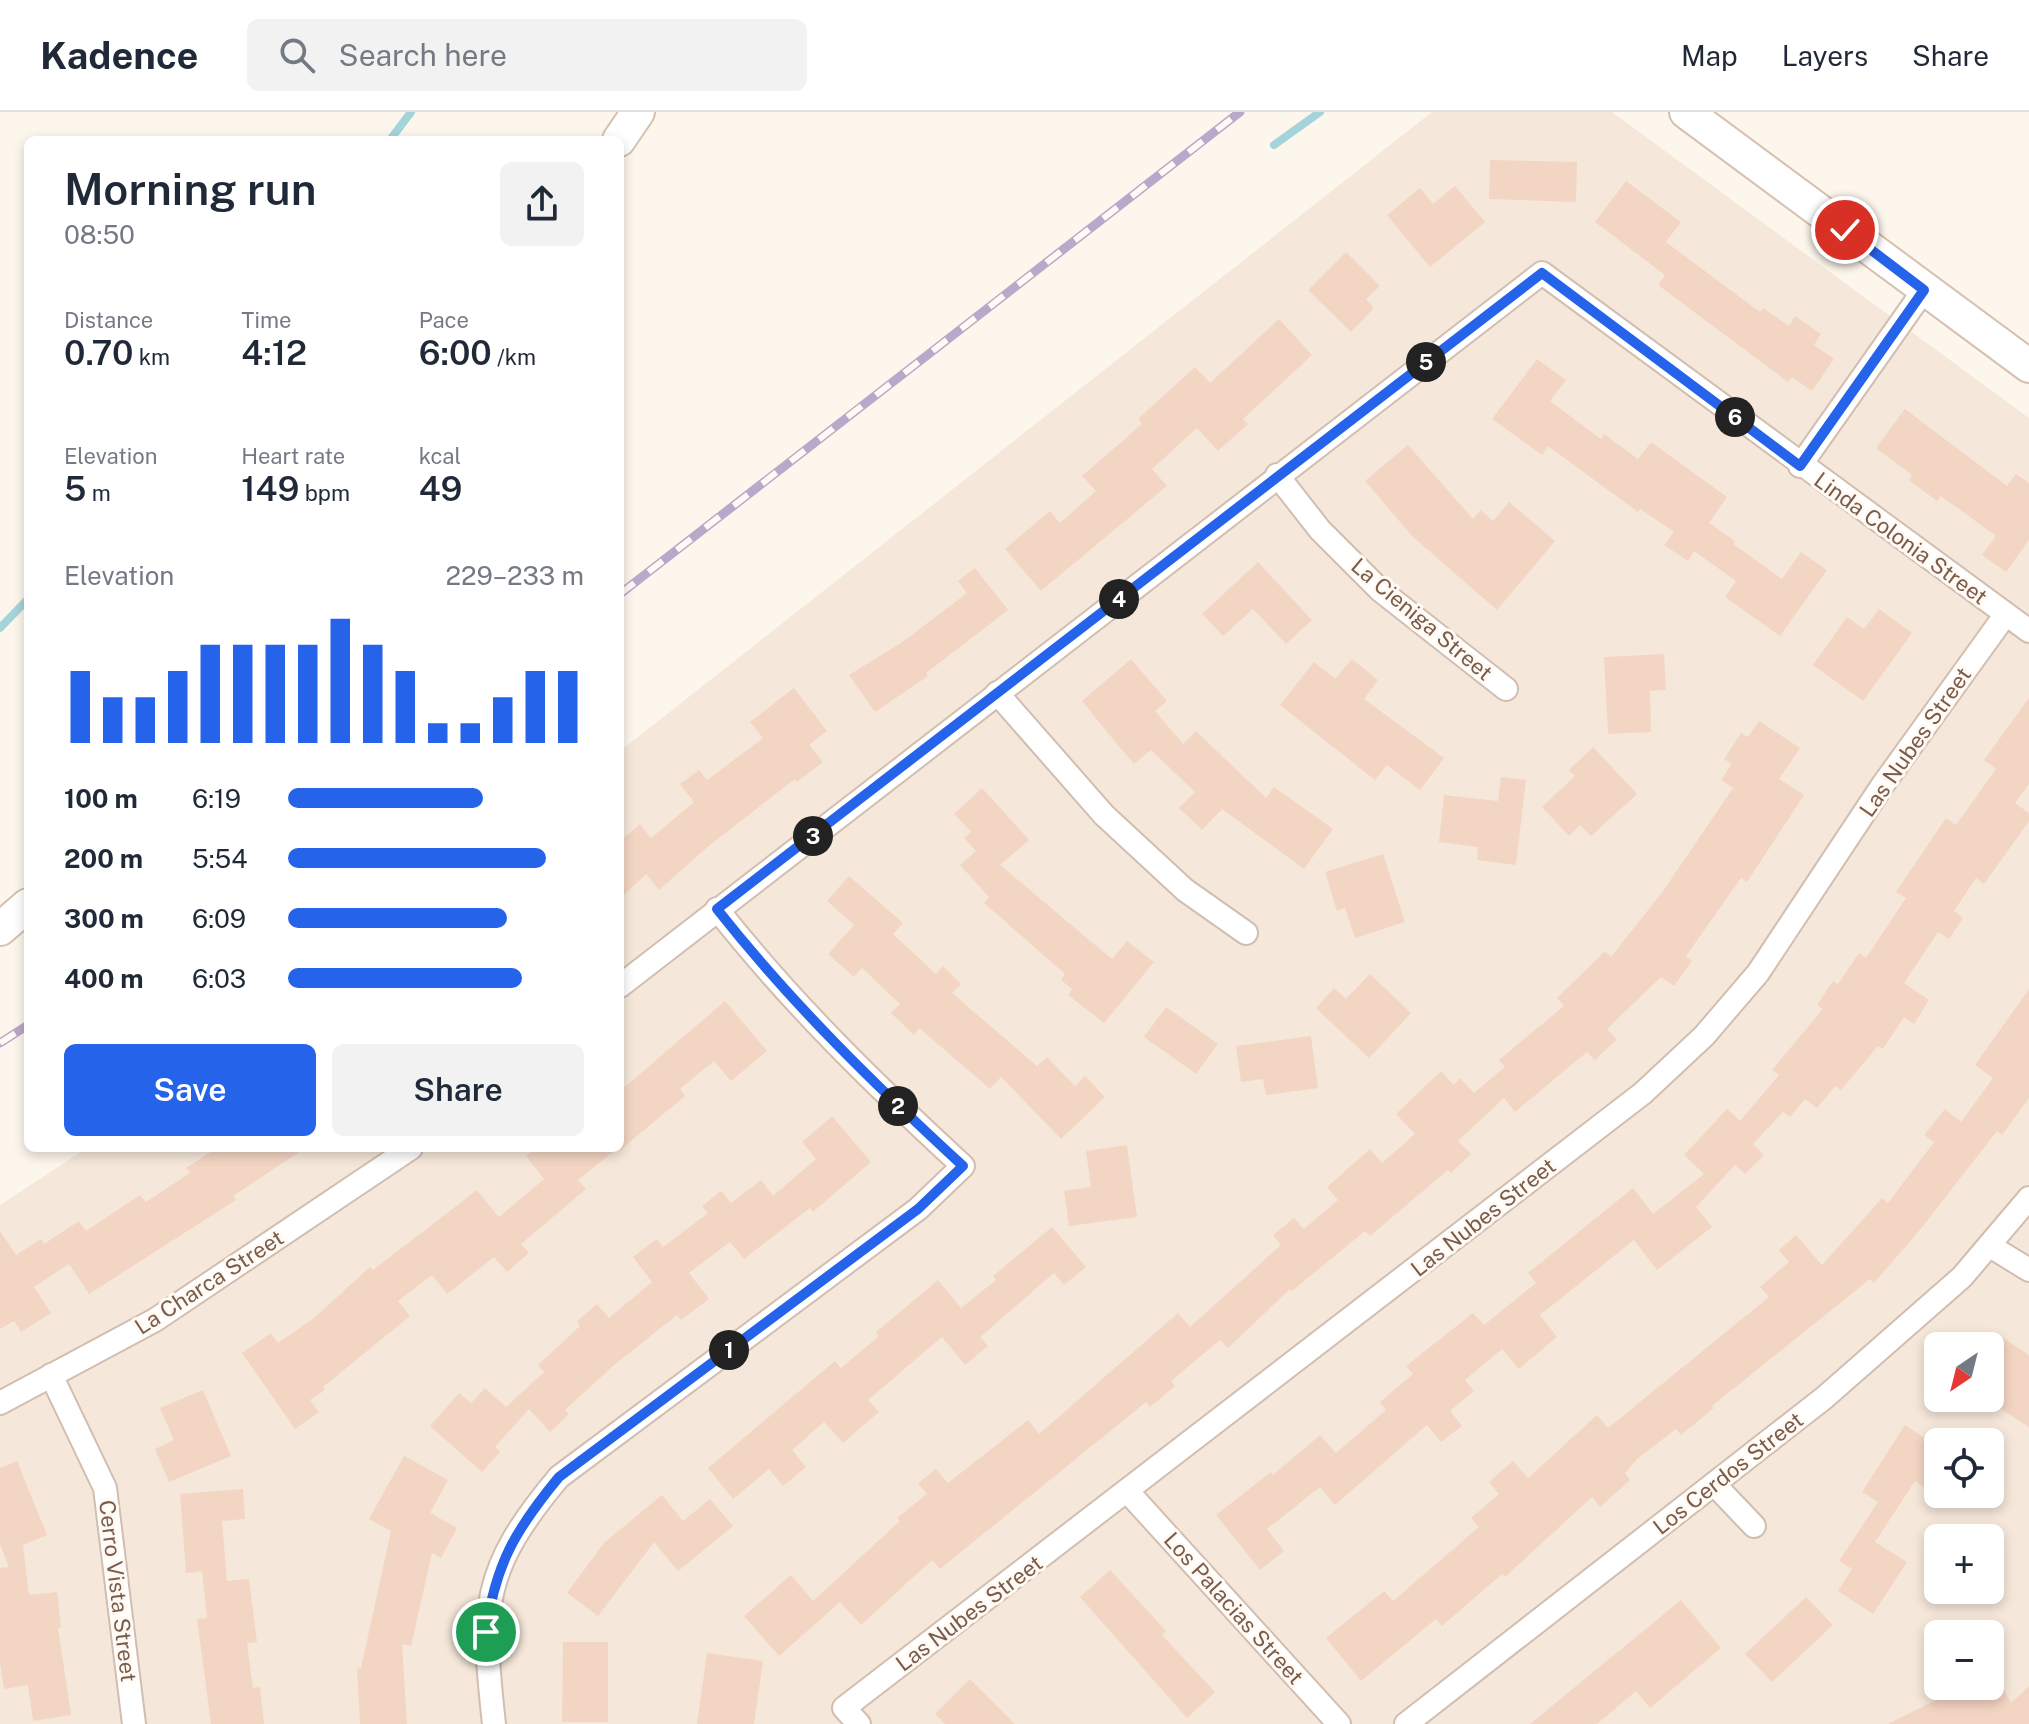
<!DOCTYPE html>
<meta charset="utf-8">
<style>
body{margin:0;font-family:"Public Sans",sans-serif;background:#f2f2f3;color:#1f2937;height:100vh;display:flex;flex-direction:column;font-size:30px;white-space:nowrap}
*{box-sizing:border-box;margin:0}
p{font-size:26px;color:#747a83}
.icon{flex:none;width:44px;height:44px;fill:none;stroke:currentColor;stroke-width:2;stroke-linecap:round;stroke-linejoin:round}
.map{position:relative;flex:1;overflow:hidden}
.drawer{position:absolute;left:24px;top:24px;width:600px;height:1016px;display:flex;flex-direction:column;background:#fff;border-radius:12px;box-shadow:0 4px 12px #0003}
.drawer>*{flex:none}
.needle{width:52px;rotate:215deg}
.fabs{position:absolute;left:1924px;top:1220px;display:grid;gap:16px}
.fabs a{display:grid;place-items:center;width:80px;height:80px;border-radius:12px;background:#fff;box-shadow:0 4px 12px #0003;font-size:40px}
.pin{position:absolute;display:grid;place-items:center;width:68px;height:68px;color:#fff;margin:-34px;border:4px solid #fff;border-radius:50%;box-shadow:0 2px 8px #0007}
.km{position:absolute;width:40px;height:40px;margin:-20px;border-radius:50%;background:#222;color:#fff;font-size:22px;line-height:40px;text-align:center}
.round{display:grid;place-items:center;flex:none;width:84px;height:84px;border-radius:12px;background:#f2f2f3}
.summary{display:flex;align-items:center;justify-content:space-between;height:136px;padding:0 40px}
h1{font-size:44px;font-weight:600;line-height:60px}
.stats{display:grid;grid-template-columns:repeat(3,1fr);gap:12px;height:136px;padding:8px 40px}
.stats div{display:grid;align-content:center}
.stats b{font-size:34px;font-weight:600}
.stats small{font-size:22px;font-weight:400}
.stats p{font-size:22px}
.chart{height:224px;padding:16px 40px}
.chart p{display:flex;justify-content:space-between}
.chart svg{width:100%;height:144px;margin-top:8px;stroke:#2563eb;stroke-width:6}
.cta{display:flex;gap:16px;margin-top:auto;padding:16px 40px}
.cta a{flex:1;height:92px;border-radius:12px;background:#2563eb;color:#fff;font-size:32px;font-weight:600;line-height:92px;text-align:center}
.cta a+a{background:#f2f2f3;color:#1f2937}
ul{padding:0 40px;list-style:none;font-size:26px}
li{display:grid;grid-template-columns:128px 96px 1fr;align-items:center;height:60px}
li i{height:20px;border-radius:10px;background:#2563eb}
header{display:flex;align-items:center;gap:48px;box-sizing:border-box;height:112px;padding:0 40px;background:#fff;border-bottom:2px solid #e0e1e3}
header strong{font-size:38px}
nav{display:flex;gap:44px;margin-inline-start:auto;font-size:28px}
.search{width:560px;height:72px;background:#f2f2f3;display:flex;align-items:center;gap:20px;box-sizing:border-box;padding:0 28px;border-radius:12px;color:#747a83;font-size:30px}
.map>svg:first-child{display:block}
.residential{fill:#f5e8da;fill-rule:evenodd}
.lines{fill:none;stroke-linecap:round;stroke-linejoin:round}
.stream{stroke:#a5d3da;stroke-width:8}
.building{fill:#f3d5c3}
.street-casing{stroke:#d1beb0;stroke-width:26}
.secondary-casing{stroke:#d6c0b0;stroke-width:36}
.street{stroke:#fff;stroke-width:22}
.secondary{stroke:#fff;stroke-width:32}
.rail-casing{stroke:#b9a8c9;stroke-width:9}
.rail{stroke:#fffaf3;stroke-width:6;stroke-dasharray:18;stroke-linecap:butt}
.route-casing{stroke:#fff;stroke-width:16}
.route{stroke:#2563eb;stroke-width:10}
.labels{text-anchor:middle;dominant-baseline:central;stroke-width:6;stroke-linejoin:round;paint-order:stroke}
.street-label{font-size:22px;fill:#7a5c4d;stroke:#fffaf3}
</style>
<header>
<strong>Kadence</strong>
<div class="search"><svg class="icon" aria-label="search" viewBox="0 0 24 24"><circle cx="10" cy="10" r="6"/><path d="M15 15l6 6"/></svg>Search here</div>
<nav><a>Map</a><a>Layers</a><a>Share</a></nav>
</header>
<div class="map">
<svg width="2029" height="1612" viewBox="0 0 2029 1612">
<rect width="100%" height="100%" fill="#fdf6ec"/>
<!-- residential -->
<path class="residential" d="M1432 0H1612L2029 306V1612H0V1093L87 1036H620V639ZM1938 1234H1990V1286H1938ZM1938 1330H1990V1382H1938ZM1938 1426H1990V1478H1938ZM1938 1522H1990V1574H1938Z"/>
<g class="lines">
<!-- stream -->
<g class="stream">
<polyline points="390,28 411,0"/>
<polyline points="1274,33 1320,0"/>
<polyline points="0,516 28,487"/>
</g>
</g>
<!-- building -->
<g class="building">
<polygon points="1490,48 1577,50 1576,90 1489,87"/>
<polygon points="1626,69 1681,110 1666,130 1760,200 1763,196 1789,214 1795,204 1821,222 1814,233 1834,247 1812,279 1792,265 1788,270 1658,173 1665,163 1595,110"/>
<polygon points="1455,74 1485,110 1430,155 1387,103 1420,76 1433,92"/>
<polygon points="1346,140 1380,174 1366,187 1374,196 1351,220 1308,178"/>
<polygon points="1279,207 1312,243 1243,307 1248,312 1218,339 1197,316 1152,357 1167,374 1041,479 1005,437 1050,399 1060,411 1096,379 1082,364 1142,312 1138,307 1195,255 1210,271"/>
<polygon points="1537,247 1566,268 1550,289 1601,327 1604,322 1638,347 1651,330 1727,385 1709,411 1735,429 1733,432 1782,467 1801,440 1827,458 1780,524 1725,485 1736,469 1694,439 1688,449 1664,433 1674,420 1640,397 1638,400 1548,334 1542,343 1492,307"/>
<polygon points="1905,297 2007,374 2016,362 2029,371 2029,428 2006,460 1982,443 1996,424 1941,384 1937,389 1909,368 1912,363 1876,336"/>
<polygon points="1408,333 1473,407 1481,398 1493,409 1509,390 1555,429 1497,498 1413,425 1365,369"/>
<polygon points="1258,450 1312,508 1286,532 1253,497 1223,524 1202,502"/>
<polygon points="975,456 1008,498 926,561 928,564 875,600 849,563 904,529 967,481 958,469"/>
<polygon points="1879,497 1912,521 1863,589 1813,553 1847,505 1864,517"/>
<polygon points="1664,542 1666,578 1650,579 1651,620 1608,622 1604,545"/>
<polygon points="1131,547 1167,589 1155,599 1183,632 1196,619 1266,686 1274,675 1333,717 1304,757 1222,697 1202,718 1179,696 1195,680 1151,638 1134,652 1107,620 1082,589"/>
<polygon points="1352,547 1378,568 1364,587 1444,646 1420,678 1387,653 1375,668 1280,593 1314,550 1335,567"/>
<polygon points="794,576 827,619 809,633 823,650 797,670 795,667 710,733 659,778 646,762 620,787 620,729 640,712 651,726 694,690 680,672 699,658 707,668 763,626 750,610"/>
<polygon points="2029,586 2029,672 2015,691 2029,701 2029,709 1984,772 1976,766 1954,799 1963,806 1949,827 1938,820 1904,871 1929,888 1914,912 1904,905 1883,937 1878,934 1841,978 1835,974 1817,996 1805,987 1790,1005 1783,1000 1753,1032 1764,1043 1745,1062 1735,1053 1696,1095 1712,1115 1657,1158 1634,1128 1540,1203 1557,1225 1519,1257 1502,1237 1465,1268 1474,1279 1450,1299 1462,1314 1441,1330 1427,1313 1335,1393 1320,1375 1267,1417 1284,1439 1260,1458 1216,1403 1271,1360 1273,1363 1320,1323 1336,1341 1386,1298 1380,1290 1413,1262 1406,1254 1473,1201 1484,1213 1536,1171 1528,1161 1633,1076 1653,1102 1704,1062 1684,1043 1727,997 1740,1009 1779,963 1772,958 1823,897 1817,893 1833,869 1838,872 1859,841 1866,846 1906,786 1896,780 1946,706 1956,713 1996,657 1984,648"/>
<polygon points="1759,609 1800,636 1779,667 1804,683 1747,770 1741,766 1686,844 1692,849 1674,874 1661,865 1607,917 1617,927 1595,948 1587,940 1515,1000 1504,986 1458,1029 1471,1042 1451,1061 1448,1058 1370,1124 1365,1119 1292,1179 1290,1177 1228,1236 1220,1228 1171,1269 1175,1274 1150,1295 1146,1290 940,1457 932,1448 861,1513 840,1490 779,1544 744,1504 791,1463 813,1489 900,1409 897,1406 927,1382 918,1371 936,1357 948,1371 1028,1308 1039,1322 1178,1201 1190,1215 1281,1133 1273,1123 1294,1106 1304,1117 1338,1088 1327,1075 1370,1037 1382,1051 1415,1022 1396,1002 1441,959 1454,973 1460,966 1474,981 1505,955 1499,948 1564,894 1557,886 1605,839 1611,845 1663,779 1733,676 1721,668 1732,652 1724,647 1741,621 1748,625"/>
<polygon points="1593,635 1637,682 1591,724 1580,713 1569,724 1542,695 1575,664 1569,658"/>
<polygon points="1501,665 1526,668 1516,753 1477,748 1478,735 1439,730 1444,683 1498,689"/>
<polygon points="982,676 1029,728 1000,753 1112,847 1127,829 1154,850 1104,911 1068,883 1072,877 1061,868 1065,862 984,791 989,785 960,753 976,739 964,726 971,720 954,702"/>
<polygon points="1383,742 1405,810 1355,826 1345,796 1337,799 1325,760"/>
<polygon points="849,764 903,811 893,822 936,862 943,854 961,872 952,881 1037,954 1047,945 1075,974 1085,964 1105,985 1061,1027 1001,965 990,977 919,916 914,923 891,901 900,892 862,856 854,865 828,842 854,813 827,789"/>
<polygon points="1370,862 1411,901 1369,946 1316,896 1334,876 1346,887"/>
<polygon points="2029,877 2029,986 2002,1023 1997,1019 1919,1119 1874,1171 1870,1167 1712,1294 1714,1296 1681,1323 1676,1317 1637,1347 1625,1361 1630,1368 1600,1395 1592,1385 1505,1465 1502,1462 1442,1514 1436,1507 1361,1569 1326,1526 1384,1479 1393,1489 1479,1415 1471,1406 1499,1382 1489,1370 1513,1349 1528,1366 1597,1303 1608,1316 1769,1185 1760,1175 1789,1150 1779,1138 1796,1123 1822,1153 1882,1086 1888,1091 1934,1030 1924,1023 1945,997 1961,1010 1993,966 1975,953"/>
<polygon points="725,889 767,939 731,969 714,949 680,977 685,984 620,1038 620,979"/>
<polygon points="1166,895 1218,932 1196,962 1144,925"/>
<polygon points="1311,924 1318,976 1266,983 1263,967 1241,970 1236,934"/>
<polygon points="832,1004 871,1050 813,1100 810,1096 744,1147 730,1130 689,1161 709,1187 681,1208 677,1203 613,1254 565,1298 569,1302 550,1320 529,1297 495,1335 500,1340 482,1360 430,1314 459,1281 471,1291 485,1276 506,1295 544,1260 538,1253 580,1214 577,1209 597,1192 609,1206 652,1170 633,1145 657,1127 663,1135 708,1101 702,1094 721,1079 731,1091 761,1068 773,1084 816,1047 802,1030"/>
<polygon points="1127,1033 1137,1105 1069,1114 1064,1079 1091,1075 1086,1039"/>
<polygon points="217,1036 305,1036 233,1084 236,1088 89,1182 69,1152 34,1175 51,1201 21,1220 14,1209 0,1217 0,1119 16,1143 41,1127 44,1132 79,1109 86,1119 140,1083 146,1090 190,1061 186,1056"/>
<polygon points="537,1036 618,1036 578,1068 586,1077 521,1132 529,1141 507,1160 494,1145 447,1182 432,1163 398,1189 410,1204 323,1275 325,1278 310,1288 319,1300 295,1317 242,1241 271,1221 278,1231 314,1206 370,1155 373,1158 477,1078 499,1105 544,1067 526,1044"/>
<polygon points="1052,1115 1086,1155 1064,1173 1054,1161 980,1225 988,1234 965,1253 942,1225 868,1288 879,1300 843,1331 824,1310 792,1338 806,1355 783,1374 769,1357 733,1387 708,1356 835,1249 841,1256 879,1224 876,1220 938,1168 961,1196 996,1168 993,1164"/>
<polygon points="2000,1224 2029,1243 2029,1315 1990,1290 1990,1239"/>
<polygon points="203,1278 231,1344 169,1370 155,1337 174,1328 160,1296"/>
<polygon points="1905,1313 1938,1335 1938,1343 1930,1355 1938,1365 1929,1378 1915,1369 1875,1430 1907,1450 1873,1502 1838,1479 1852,1457 1839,1449 1878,1390 1862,1380"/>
<polygon points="404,1344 448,1368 430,1401 457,1416 441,1446 432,1441 411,1534 402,1532 407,1612 360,1612 357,1557 361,1556 391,1419 369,1407"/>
<polygon points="17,1349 47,1423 23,1433 29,1483 57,1480 61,1515 58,1516 71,1603 33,1609 28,1573 4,1577 0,1550 0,1456 9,1455 0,1432 0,1356"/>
<polygon points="243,1377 245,1407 222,1409 227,1469 249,1467 257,1530 247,1531 253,1576 260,1575 264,1612 211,1612 197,1507 207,1506 202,1459 186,1461 180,1382"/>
<polygon points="662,1383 683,1409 710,1387 733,1414 678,1459 654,1430 598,1504 567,1481 604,1431"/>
<polygon points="1110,1458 1166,1519 1162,1523 1215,1580 1187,1606 1080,1485"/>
<polygon points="1806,1485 1833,1513 1772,1570 1745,1542"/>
<polygon points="1681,1488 1721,1536 1650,1596 1636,1579 1597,1612 1530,1612"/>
<polygon points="563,1530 608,1530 608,1610 562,1610"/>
<polygon points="707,1541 763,1549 754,1612 697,1612"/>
<polygon points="970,1567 1015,1612 945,1612 935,1602"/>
<polygon points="1964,1574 2002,1574 2011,1591 2029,1574 2029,1612 1888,1612"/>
</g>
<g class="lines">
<defs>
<g id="street">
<polyline points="1800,354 1924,178"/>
<polyline points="1277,363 1320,418 1380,478 1506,577"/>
<polyline points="997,581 1104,703 1185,778 1246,821"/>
<polyline points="620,874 1542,161 2029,519"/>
<polyline points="1990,1134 2029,1158"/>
<polyline points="51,1263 105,1376 134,1612"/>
<polyline points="0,1291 155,1208 411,1036"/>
<polyline points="1714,1372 1754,1414"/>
<polyline points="1128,1380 1339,1612"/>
<path d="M494 1612C481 1496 481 1458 559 1365L918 1097 963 1054C875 973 791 891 717 797"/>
<polyline points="859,1612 844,1596 1643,981 1704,924 1758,861 1882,674 2006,502"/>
<polyline points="1406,1612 1824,1286 1962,1165 2029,1086"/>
</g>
<g id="secondary">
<polyline points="1686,0 2029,254"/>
<polyline points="619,28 638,0"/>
<polyline points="0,817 28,793"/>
</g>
</defs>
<!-- street casing -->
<use href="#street" class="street-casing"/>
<!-- secondary casing -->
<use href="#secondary" class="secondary-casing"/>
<!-- street -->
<use href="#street" class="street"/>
<!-- secondary -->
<use href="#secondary" class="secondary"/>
<defs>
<g id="rail">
<polyline points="620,482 1240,0"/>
<polyline points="0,931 28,913"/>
</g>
</defs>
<!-- rail casing -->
<use href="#rail" class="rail-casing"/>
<!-- rail -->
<use href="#rail" class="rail"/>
</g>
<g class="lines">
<defs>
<path id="route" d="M486 1520C495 1452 516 1417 559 1365L918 1097 963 1054C875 973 791 891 717 797L1542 161 1800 354 1924 178 1845 118"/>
</defs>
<!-- route casing -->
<use href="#route" class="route-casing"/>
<!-- route -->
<use href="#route" class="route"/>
</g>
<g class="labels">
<!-- street labels -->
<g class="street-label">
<text transform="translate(1901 426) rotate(36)">Linda Colonia Street</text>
<text transform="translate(1422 507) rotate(40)">La Cieniga Street</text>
<text transform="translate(1915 630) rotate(-55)">Las Nubes Street</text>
<text transform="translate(1483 1105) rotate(-38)">Las Nubes Street</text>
<text transform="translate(209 1170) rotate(-33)">La Charca Street</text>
<text transform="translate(1728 1361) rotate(-38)">Los Cerdos Street</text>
<text transform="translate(118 1479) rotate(83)">Cerro Vista Street</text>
<text transform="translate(1234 1496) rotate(48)">Los Palacias Street</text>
<text transform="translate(969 1501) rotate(-37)">Las Nubes Street</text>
</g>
</g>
</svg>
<div class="fabs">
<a><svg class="needle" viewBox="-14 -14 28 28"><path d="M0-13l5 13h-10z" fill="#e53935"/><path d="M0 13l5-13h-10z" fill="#747a83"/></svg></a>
<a><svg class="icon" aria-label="locate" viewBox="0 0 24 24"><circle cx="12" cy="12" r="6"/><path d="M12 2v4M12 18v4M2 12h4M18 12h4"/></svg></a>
<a>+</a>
<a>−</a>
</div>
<div class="pin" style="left:486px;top:1520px;background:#1e9e55"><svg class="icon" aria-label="arrive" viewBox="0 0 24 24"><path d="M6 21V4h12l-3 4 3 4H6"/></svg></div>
<div class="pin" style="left:1845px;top:118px;background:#d93025"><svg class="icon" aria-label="check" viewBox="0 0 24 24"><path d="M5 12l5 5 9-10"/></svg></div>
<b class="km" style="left:729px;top:1238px">1</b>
<b class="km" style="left:898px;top:994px">2</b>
<b class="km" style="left:813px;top:724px">3</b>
<b class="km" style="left:1119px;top:487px">4</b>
<b class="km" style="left:1426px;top:250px">5</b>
<b class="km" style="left:1735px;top:305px">6</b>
<section class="drawer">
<div class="summary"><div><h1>Morning run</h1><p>08:50</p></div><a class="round"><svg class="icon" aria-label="share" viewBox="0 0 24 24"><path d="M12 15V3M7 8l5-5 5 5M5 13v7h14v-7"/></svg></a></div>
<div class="stats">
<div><p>Distance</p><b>0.70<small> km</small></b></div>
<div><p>Time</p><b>4:12</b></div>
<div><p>Pace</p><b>6:00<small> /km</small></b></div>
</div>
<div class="stats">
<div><p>Elevation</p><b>5<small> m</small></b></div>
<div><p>Heart rate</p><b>149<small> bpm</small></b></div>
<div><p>kcal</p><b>49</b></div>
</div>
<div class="chart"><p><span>Elevation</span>229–233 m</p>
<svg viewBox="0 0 160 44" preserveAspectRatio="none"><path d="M5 44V22M15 44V30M25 44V30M35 44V22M45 44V14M55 44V14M65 44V14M75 44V14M85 44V6M95 44V14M105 44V22M115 44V38M125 44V38M135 44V30M145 44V22M155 44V22"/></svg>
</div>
<ul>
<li><b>100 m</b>6:19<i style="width:66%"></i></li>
<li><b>200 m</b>5:54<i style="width:87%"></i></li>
<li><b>300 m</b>6:09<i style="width:74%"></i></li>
<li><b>400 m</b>6:03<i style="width:79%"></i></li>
</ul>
<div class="cta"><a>Save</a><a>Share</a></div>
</section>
</div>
